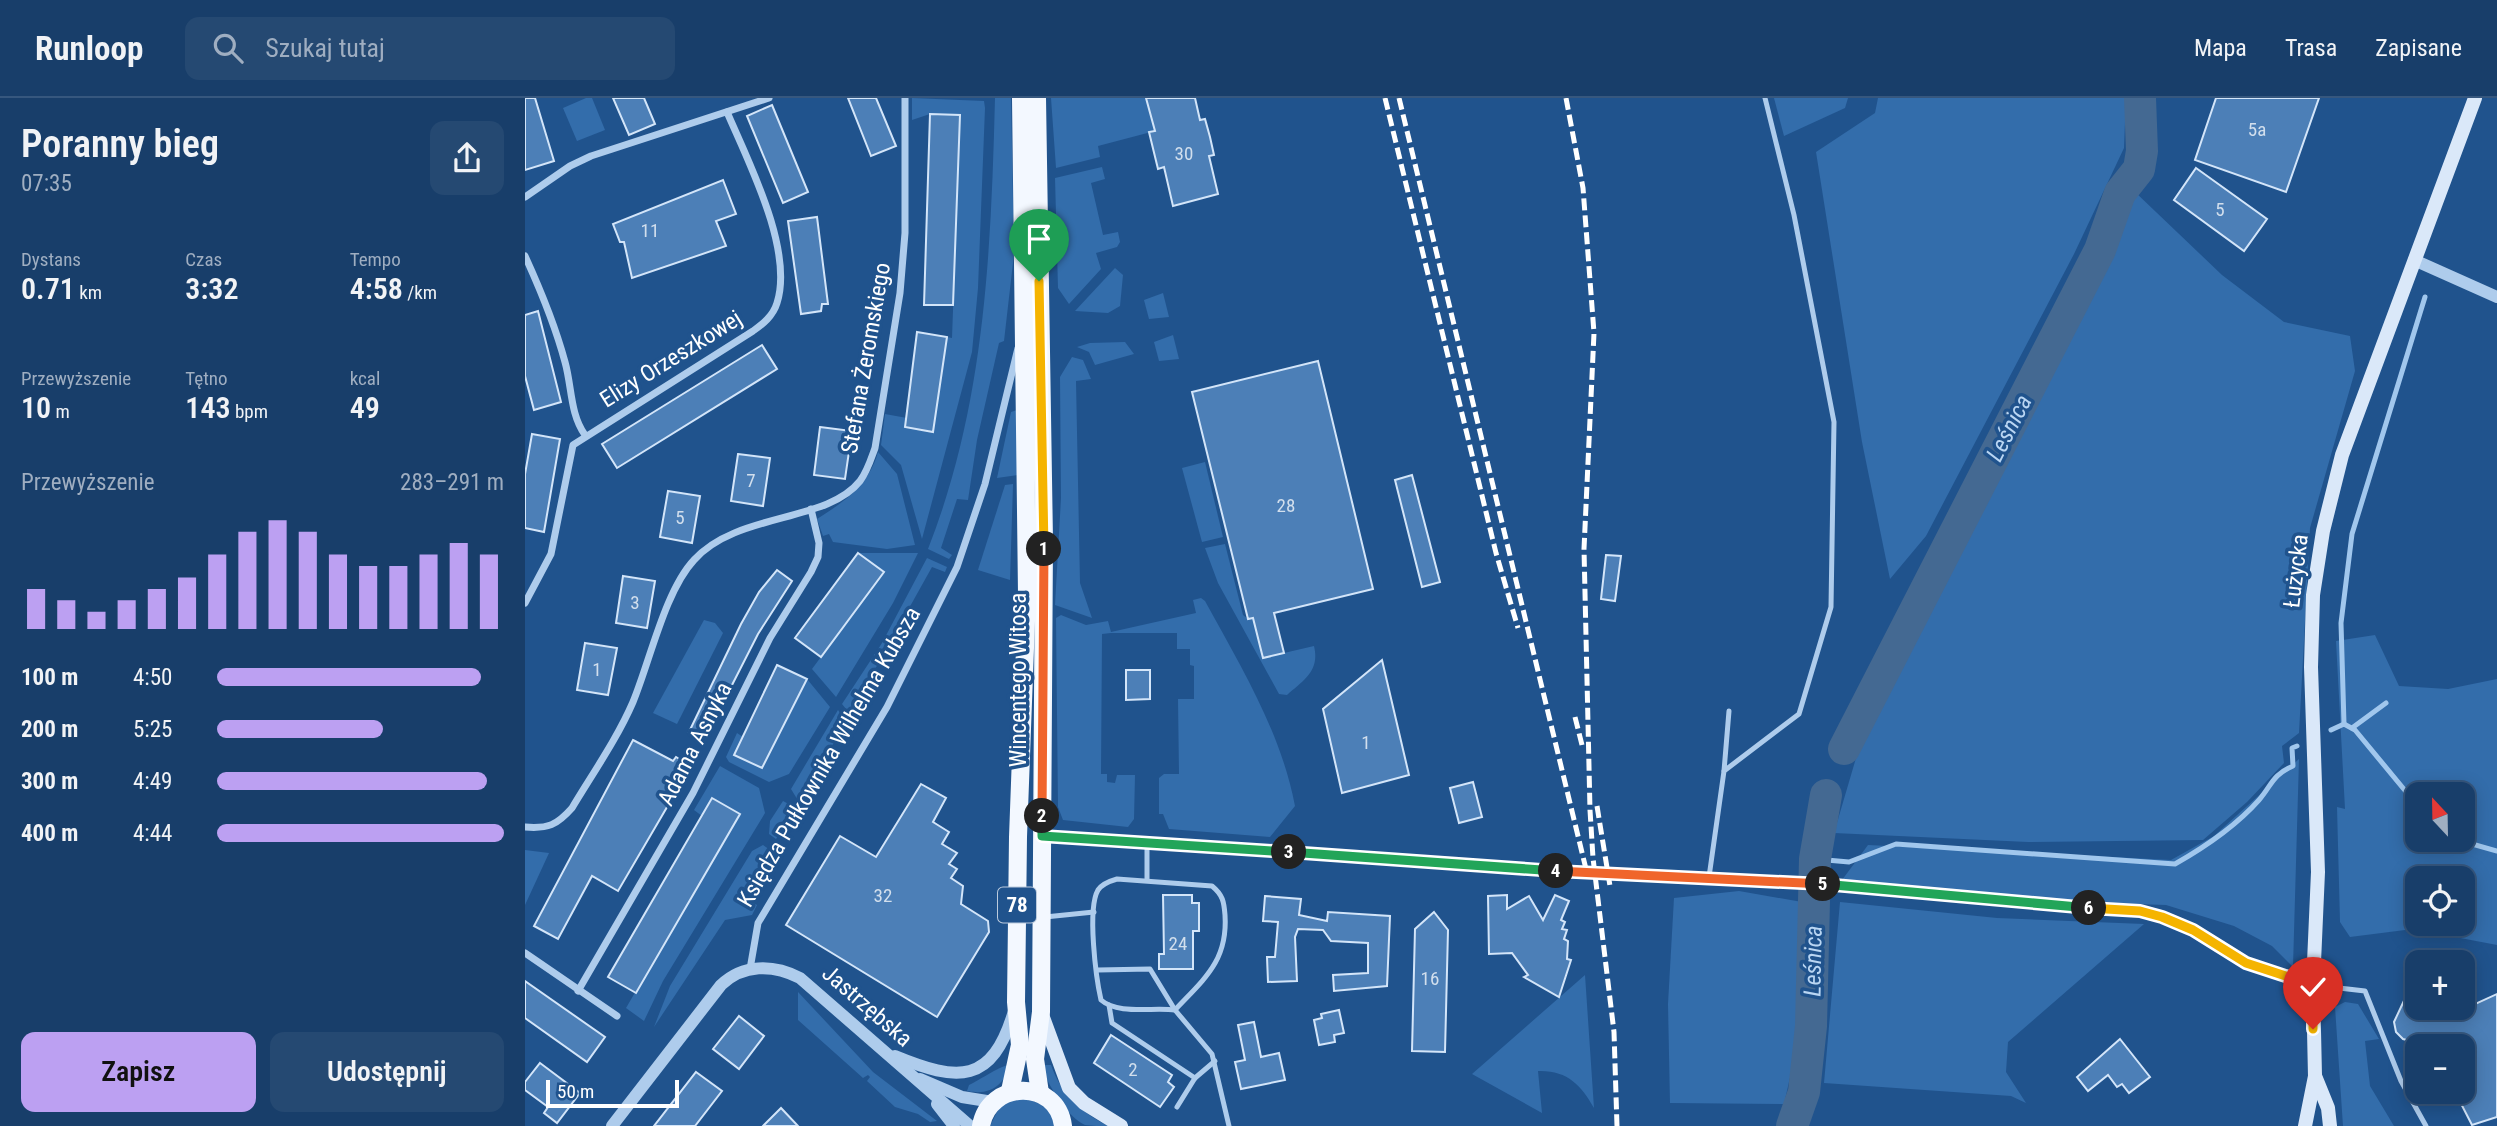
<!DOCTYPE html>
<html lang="pl">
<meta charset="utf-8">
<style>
body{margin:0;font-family:"Roboto Condensed",sans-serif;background:#254972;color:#f1f3f6;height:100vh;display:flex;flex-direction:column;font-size:26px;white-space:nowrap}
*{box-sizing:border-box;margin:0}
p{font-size:23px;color:#9faec1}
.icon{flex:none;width:38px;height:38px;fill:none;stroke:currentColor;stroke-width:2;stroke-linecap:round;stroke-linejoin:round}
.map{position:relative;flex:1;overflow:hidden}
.sheet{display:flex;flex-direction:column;background:#183e6a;width:525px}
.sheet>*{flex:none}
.needle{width:46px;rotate:338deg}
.tools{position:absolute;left:1880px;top:684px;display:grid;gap:14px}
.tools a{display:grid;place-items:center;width:70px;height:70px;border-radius:14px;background:#183e6a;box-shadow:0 4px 18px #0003,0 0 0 2px #36577e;font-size:35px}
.scale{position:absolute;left:21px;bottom:18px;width:133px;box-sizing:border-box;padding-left:7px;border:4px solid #fff;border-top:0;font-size:19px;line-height:24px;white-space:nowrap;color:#fff;-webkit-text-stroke:5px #20538d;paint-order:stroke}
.pin{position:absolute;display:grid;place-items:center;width:60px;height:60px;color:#fff;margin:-72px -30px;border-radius:50% 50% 50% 0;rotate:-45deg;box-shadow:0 0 7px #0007}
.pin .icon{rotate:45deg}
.km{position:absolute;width:35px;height:35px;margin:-18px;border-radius:50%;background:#222;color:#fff;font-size:19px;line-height:35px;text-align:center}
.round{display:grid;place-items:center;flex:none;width:74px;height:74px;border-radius:14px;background:#254972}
.summary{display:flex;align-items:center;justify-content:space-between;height:119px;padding:0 21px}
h1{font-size:38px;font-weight:600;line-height:52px}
.metrics{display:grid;grid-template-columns:repeat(3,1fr);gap:10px;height:119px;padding:7px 21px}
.metrics div{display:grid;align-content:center}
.metrics b{font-size:30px;font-weight:600}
.metrics small{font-size:19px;font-weight:400}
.metrics p{font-size:19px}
.chart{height:196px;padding:14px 21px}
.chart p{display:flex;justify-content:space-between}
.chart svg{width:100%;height:126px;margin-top:7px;stroke:#bca0f2;stroke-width:6}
.cta{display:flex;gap:14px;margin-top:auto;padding:14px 21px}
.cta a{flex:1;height:80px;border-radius:14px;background:#bca0f2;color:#111;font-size:28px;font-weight:600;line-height:80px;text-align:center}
.cta a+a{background:#254972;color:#f1f3f6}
ul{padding:0 21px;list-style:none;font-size:23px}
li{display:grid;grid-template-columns:112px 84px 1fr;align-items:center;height:52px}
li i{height:18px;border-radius:9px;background:#bca0f2}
header{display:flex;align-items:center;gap:42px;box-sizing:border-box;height:98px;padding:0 35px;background:#183e6a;border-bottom:2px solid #36577e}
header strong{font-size:33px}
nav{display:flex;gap:38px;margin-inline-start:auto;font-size:24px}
.search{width:490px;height:63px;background:#254972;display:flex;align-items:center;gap:18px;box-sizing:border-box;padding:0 24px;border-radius:14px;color:#9faec1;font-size:26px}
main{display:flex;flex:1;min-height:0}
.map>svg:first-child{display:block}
.green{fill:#336dab;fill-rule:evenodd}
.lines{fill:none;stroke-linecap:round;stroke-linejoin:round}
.stream{stroke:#a1c7ed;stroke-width:5}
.river{stroke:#446992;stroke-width:32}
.building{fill:#4c7fb7;stroke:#d3e5f9;stroke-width:2}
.service{stroke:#aeccec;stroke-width:5}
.minor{stroke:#aeccec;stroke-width:7}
.tertiary{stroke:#aeccec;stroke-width:12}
.secondary{stroke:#dae8f9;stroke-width:14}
.primary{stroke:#f3f8ff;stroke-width:18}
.rail{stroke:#fff;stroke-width:5;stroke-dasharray:12 5;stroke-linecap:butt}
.split-1-casing{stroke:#fff;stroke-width:14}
.split-2-casing{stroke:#fff;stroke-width:14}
.split-3-casing{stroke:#fff;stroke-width:14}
.split-4-casing{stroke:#fff;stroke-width:14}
.split-5-casing{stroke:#fff;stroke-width:14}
.split-6-casing{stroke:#fff;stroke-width:14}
.split-7-casing{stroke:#fff;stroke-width:14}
.split-1{stroke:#f5b400;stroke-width:9}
.split-2{stroke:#f0652b;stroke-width:9}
.split-3{stroke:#22a559;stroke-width:9}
.split-4{stroke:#22a559;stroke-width:9}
.split-5{stroke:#f0652b;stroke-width:9}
.split-6{stroke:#22a559;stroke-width:9}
.split-7{stroke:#f5b400;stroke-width:9}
.labels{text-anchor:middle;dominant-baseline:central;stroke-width:7;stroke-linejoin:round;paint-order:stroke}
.number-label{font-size:19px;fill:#d2dfed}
.shield{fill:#20538d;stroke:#bccbdd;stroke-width:2}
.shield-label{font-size:21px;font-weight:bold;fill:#fff}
.street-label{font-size:23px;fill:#fff;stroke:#20538d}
.water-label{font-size:24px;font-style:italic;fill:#bad6f3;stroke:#20538d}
</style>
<header>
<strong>Runloop</strong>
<div class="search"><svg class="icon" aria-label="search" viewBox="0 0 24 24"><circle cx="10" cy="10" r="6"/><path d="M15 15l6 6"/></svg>Szukaj tutaj</div>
<nav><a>Mapa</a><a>Trasa</a><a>Zapisane</a></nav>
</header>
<main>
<section class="sheet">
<div class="summary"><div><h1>Poranny bieg</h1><p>07:35</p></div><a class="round"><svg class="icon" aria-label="share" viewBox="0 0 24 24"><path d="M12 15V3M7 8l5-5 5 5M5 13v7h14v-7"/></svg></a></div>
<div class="metrics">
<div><p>Dystans</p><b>0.71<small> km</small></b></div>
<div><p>Czas</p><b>3:32</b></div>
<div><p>Tempo</p><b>4:58<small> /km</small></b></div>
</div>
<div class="metrics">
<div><p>Przewyższenie</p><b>10<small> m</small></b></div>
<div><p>Tętno</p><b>143<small> bpm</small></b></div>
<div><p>kcal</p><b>49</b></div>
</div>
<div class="chart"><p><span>Przewyższenie</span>283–291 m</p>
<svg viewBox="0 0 160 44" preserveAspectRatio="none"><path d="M5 44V30M15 44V34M25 44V38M35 44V34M45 44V30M55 44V26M65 44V18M75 44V10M85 44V6M95 44V10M105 44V18M115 44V22M125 44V22M135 44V18M145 44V14M155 44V18"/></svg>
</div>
<ul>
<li><b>100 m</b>4:50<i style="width:92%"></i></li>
<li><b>200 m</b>5:25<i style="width:58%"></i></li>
<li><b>300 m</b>4:49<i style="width:94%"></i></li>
<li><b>400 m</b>4:44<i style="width:100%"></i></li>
</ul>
<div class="cta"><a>Zapisz</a><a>Udostępnij</a></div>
</section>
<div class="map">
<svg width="1972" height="1028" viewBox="0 0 1972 1028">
<rect width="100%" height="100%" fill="#20538d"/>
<!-- green -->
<g class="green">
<polygon points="61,0 67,0 80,32 52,43 38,10"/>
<polygon points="387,0 459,3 460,10 453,190 447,254 397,441 376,367 356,347 360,316 382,320 381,329 408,334 422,239 427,240 435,17 405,16 387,22"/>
<path d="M470 0H486L489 156 479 243 474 245 452 342 443 402 432 401 416 450 427 457 424 461 403 451C460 306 466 154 470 0Z"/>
<polygon points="526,0 621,0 630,33 573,48 575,59 531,70"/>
<polygon points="1249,0 1323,0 1320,10 1259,38"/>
<polygon points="1353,0 1601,0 1600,18 1614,14 1614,17 1600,24 1599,50 1549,156 1401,438 1365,481 1337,344 1291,54 1350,15"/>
<polygon points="577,69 580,81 566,85 578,137 593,134 595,144 592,149 571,155 576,171 544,206 533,190 530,80"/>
<polygon points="1609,93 1697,177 1759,224 1825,238 1830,273 1785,430 1774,635 1757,648 1759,665 1722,704 1678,742 1503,744 1309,735 1336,643 1591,139"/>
<polygon points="590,170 598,177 595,208 583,215 550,213"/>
<polygon points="638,195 644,219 624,221 619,202"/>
<polygon points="648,237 654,261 634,263 629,244"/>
<polygon points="600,244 609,256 570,267 564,254 552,249 565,245"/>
<polygon points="547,259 558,262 566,281 551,283 555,485 567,520 530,507 536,400 535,279"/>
<polygon points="492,312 493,377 472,380 486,314"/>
<path d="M353 354 372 376 390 447 362 451 308 444 304 436 298 438 292 421C319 404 344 387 353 354Z"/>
<polygon points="680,364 698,439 677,444 657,370"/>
<polygon points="488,386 485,482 453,472 480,387"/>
<path d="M700 446 718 517 723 521 728 520 738 560 789 548C795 573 779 582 762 597L754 596 693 485 680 450Z"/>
<polygon points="333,455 393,455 368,505 311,599 287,571 359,474"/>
<polygon points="402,460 422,469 420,474 407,469 325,616 317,606 357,545"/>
<path d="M676 500 680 503C716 569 756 634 770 708L745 739 644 731 638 716H634V680L639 676H654L653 601H669V568L665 567V551H652V535H586L577 536 576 676H582V684L590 685 592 677H610L609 721 603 729 538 722 533 709 531 520 536 517 561 527 583 523 586 534 671 515 668 502Z"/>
<polygon points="179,522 190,525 198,535 152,626 128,615"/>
<path d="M1850 537 1874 588 1923 591 1972 581V847L1888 831 1825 839 1815 824 1812 709 1820 711 1811 543ZM1892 696H1937V742H1892ZM1937 780V826H1892V780Z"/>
<polygon points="282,581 305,609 264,676 244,684 204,664 201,659 212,635 218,639 210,657 238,670"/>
<polygon points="313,612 321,624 274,704 266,691"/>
<polygon points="1774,661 1768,869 1747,848 1709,828 1641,807 1552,804 1317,782 1343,747 1646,762 1689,738"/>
<polygon points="195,668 234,690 240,715 138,883 119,923 101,910 214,716 188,700 177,718 169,712"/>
<polygon points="258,703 271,710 251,741 244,736 245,723"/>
<polygon points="238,747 245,752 216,798 232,807 227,817 200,822 129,929 145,888 227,753"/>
<polygon points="0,752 24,755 0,807"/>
<polygon points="1214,793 1277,804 1269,962 1259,1006 1145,1005 1143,906 1149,800"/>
<polygon points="1315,804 1472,820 1619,826 1483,944 1481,974 1501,1005 1486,998 1299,985"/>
<path d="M1060 877 1069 1010C1056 987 1042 972 1013 973L1017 1015 947 976Z"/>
<polygon points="273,894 348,974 412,1023 405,1024 393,1016 370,1009 342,983 345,979 343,977 338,980 273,922"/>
<polygon points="1820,904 1833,906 1854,941 1840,943 1845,988 1869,1028 1818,1028 1810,909"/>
<path d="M487 966C478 987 466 998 442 993L444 987C455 982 476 967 487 966Z"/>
<path d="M517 967H526C536 996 556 1014 583 1028 576 1028 567 1028 560 1027 543 1020 520 984 517 967Z"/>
<path d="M495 999C513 1004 526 1008 530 1028H465L475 1008Z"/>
</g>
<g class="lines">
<!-- stream -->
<g class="stream">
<polyline points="1819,626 1816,525 1827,436 1900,199"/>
<polyline points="1827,630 1861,605"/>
<polyline points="1806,632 1819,626 1830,632 1892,707"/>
<polyline points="1933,742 1972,753"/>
<path d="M1290 761 1324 764 1371 746 1650 766C1680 749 1710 729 1734 702 1747 687 1747 677 1768 668L1767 650 1772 648"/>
</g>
<!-- river -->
<g class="river">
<polyline points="1319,651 1575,152 1595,95 1614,71 1617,53 1615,0"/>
<polyline points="1267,1028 1279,994 1286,928 1290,761 1301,697"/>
</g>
</g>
<!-- building -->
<g class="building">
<polygon points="0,0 10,0 29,63 0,72"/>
<polygon points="88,0 119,0 130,26 104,37"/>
<polygon points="323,0 351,0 371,48 346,58"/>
<polygon points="621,0 670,0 675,22 680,21 685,39 689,57 684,58 693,96 648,108 639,69 633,71 624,34 630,33"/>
<polygon points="1691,0 1794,0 1761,94 1670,62"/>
<polygon points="247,7 283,94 258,105 222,18"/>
<polygon points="405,16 435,17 428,207 399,207"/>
<polygon points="1671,70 1742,121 1719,153 1649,102"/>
<polygon points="198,82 211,116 191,123 201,148 107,180 99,144 95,144 88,126"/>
<polygon points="292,119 303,206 297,206 296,213 276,216 263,123"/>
<polygon points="13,213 36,304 9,312 0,278 0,217"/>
<polygon points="392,234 422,239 408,334 380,329"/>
<polygon points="237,247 252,271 92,370 77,346"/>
<polygon points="793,263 848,491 749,515 759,555 738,560 728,520 723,521 667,294"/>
<polygon points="295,329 327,333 320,381 289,377"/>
<polygon points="7,336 35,341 19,434 0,430 0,376"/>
<polygon points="213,356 245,360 238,408 206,403"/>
<polygon points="887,377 915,484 897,489 870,382"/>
<polygon points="143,393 175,398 167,445 135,439"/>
<polygon points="333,455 359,474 296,559 270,540"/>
<polygon points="1081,457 1096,458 1090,503 1076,501"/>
<polygon points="252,472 267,483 233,536 180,640 164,634 216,526 234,494"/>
<polygon points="98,478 130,483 122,530 91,525"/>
<polygon points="60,545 92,550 83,597 52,592"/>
<polygon points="857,562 884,677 817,695 798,611"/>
<polygon points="252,567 282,581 237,670 209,657"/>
<polygon points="601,572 625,572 625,601 601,602"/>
<polygon points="108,642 148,663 151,659 166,668 93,793 67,778 33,841 9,828"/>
<polygon points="948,684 957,719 934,725 925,690"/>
<polygon points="396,686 421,700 408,724 424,734 417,746 432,755 424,766 432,771 426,780 438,788 436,806 463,823 464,834 412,919 261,827 315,738 351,759"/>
<polygon points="187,700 215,716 111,895 83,879"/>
<polygon points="638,797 667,797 667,805 674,805 674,833 668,833 668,871 634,871 634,856 639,856"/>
<polygon points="982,797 982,811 1004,798 1018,822 1030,797 1044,803 1036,822 1040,824 1037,831 1042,832 1039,841 1043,843 1042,861 1046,862 1034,899 999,879 1003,877 987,855 964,856 963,798"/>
<polygon points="740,798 776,801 774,817 802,823 803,814 865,818 862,888 809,893 808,877 843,875 843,845 806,843 798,832 773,831 770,839 772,883 743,884 742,859 750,859 753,824 738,823"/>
<polygon points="909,814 923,832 920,954 887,953 890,831"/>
<polygon points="1891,877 1892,910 1935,913 1972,896 1972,1019 1947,1027 1930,994 1937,994 1937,948 1916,948 1900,941 1889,944 1878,941 1871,934 1869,924"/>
<polygon points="0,883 80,939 62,964 0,920"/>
<polygon points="814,912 819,935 809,937 810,944 794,947 789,922 797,920 796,916"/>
<polygon points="214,918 239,938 214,971 188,951"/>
<polygon points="729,924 736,959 754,955 760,982 716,991 710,964 720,962 713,927"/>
<polygon points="586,937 647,977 643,984 649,989 635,1009 569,965"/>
<polygon points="1595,941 1625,979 1604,995 1597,986 1592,989 1583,977 1563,993 1552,979"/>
<polygon points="15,965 55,995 32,1025 19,1015 23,1009 0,992 0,984"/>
<polygon points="171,974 197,993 170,1028 129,1028"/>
<polygon points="256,1010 273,1028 238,1028"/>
</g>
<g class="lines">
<!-- service -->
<g class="service">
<polyline points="1199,673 1204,613"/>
<polyline points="1042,774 1184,779 1199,673 1274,616 1306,509 1309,324 1269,117 1240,0"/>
<path d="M592 781 687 788C698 797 699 804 700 817 703 863 679 881 650 912 628 909 593 917 576 902 571 880 562 811 573 792 577 786 585 783 592 781Z"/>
<polyline points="622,781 622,746"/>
<polyline points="520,819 569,814"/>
<polyline points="573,872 625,871 650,912 687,956 704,1028"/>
<polyline points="1788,887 1840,893 1876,983 1901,1028"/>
<polyline points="584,907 587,925 670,980"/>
<polyline points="652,1009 670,980 690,963"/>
</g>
<!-- minor -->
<g class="minor">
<polyline points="0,99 45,68 66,58 244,0"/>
<path d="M0 158C16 193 30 227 40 264 47 289 45 316 60 337"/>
<path d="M0 505 26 456 48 347 228 233C238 226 248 218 252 205 269 152 223 63 202 14"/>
<path d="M0 729C23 731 32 727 47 710 68 675 92 641 108 604 125 563 140 493 169 462 212 414 302 425 335 383 342 374 346 361 350 350L375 195 380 135V0"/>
<polyline points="519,738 1042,774"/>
<polyline points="1184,779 1615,813 1668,832 1721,865 1788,887"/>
<polyline points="0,855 92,918"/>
<polyline points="225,871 233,825 362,609 432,469 460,386 493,250"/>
<polyline points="53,893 168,695 245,540 286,474 293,459 294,445 286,411"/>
</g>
<!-- tertiary -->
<g class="tertiary">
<polyline points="1889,162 1972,199"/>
<path d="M370 958C433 984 467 987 489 913"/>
<polyline points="395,981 437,999 468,1004"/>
<polyline points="412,1006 429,1028"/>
<path d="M87 1028 196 887C218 866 248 866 275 880L445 1028"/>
</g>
<!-- secondary -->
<g class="secondary">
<polyline points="516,914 544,990 559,1005 596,1028"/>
<polyline points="1790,978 1803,1010 1805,1028"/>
<polyline points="1780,1028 1790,978 1788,887 1793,774 1786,569 1788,497 1798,433 1817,357 1950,0"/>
</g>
<!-- primary -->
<g class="primary">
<polyline points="512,0 519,443 516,914 510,961 515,995"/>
<polyline points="485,993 495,947 491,904 493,739 502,496 496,0"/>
<path d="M456 1028C464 982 532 980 538 1028"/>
</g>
<!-- rail -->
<g class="rail">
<polyline points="860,0 971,455 993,530"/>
<polyline points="874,0 1061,771"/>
<polyline points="1041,0 1058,90 1069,235 1059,451 1065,712 1068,760 1089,934 1092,1028"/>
<polyline points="1050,619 1057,647"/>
<polyline points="1072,708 1085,788"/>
</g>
</g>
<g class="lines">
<defs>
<polyline id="split-1" points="514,183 519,451"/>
<polyline id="split-2" points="517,718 519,451"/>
<polyline id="split-3" points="517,718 517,738 764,754"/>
<polyline id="split-4" points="764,754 1031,773"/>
<polyline id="split-5" points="1031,773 1298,786"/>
<polyline id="split-6" points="1298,786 1564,810"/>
<polyline id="split-7" points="1564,810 1615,813 1637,819 1668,832 1721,865 1788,887 1788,931"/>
</defs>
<!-- split-1 casing -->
<use href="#split-1" class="split-1-casing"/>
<!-- split-2 casing -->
<use href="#split-2" class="split-2-casing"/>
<!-- split-3 casing -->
<use href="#split-3" class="split-3-casing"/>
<!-- split-4 casing -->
<use href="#split-4" class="split-4-casing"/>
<!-- split-5 casing -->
<use href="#split-5" class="split-5-casing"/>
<!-- split-6 casing -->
<use href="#split-6" class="split-6-casing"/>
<!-- split-7 casing -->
<use href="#split-7" class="split-7-casing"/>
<!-- split-1 -->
<use href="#split-1" class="split-1"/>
<!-- split-2 -->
<use href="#split-2" class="split-2"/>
<!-- split-3 -->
<use href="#split-3" class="split-3"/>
<!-- split-4 -->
<use href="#split-4" class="split-4"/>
<!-- split-5 -->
<use href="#split-5" class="split-5"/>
<!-- split-6 -->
<use href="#split-6" class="split-6"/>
<!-- split-7 -->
<use href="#split-7" class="split-7"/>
</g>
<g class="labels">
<!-- number labels -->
<g class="number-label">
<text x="1732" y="31">5a</text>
<text x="659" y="55">30</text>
<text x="1695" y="111">5</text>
<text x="125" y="132">11</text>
<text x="226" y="382">7</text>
<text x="761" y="407">28</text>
<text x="155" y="419">5</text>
<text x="110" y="504">3</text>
<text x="72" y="571">1</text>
<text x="841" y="644">1</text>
<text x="358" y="797">32</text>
<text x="653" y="845">24</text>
<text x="905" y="880">16</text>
<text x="608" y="971">2</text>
</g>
<!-- shield labels -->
<rect class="shield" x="473" y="789.5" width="38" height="35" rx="5"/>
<g class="shield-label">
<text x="492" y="807">78</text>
</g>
<!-- street labels -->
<g class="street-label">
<text transform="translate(341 260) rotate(-80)">Stefana Żeromskiego</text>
<text transform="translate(146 261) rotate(-32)">Elizy Orzeszkowej</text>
<text transform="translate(1771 473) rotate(-83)">Łużycka</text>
<text transform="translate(493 582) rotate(-90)">Wincentego Witosa</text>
<text transform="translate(170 646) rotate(-63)">Adama Asnyka</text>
<text transform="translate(304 659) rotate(-60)">Księdza Pułkownika Wilhelma Kubsza</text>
<text transform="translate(342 908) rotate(41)">Jastrzębska</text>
</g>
<!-- water labels -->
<g class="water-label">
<text transform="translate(1484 330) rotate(-63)">Leśnica</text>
<text transform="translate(1288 863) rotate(-89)">Leśnica</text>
</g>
</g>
</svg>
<div class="tools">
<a><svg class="needle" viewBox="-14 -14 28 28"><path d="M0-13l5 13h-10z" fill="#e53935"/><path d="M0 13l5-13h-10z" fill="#9faec1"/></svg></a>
<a><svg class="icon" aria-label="locate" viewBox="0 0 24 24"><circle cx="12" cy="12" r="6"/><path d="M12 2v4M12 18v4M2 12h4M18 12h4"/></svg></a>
<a>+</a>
<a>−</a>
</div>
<div class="scale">50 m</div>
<div class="pin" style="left:514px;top:183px;background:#1e9e55"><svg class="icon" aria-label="arrive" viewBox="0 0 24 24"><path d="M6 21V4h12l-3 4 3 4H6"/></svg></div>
<div class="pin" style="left:1788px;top:931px;background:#d93025"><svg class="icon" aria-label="check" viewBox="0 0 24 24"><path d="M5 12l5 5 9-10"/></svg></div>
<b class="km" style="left:519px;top:451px">1</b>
<b class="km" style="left:517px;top:718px">2</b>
<b class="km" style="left:764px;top:754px">3</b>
<b class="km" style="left:1031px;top:773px">4</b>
<b class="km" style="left:1298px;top:786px">5</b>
<b class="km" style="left:1564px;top:810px">6</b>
</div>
</main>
